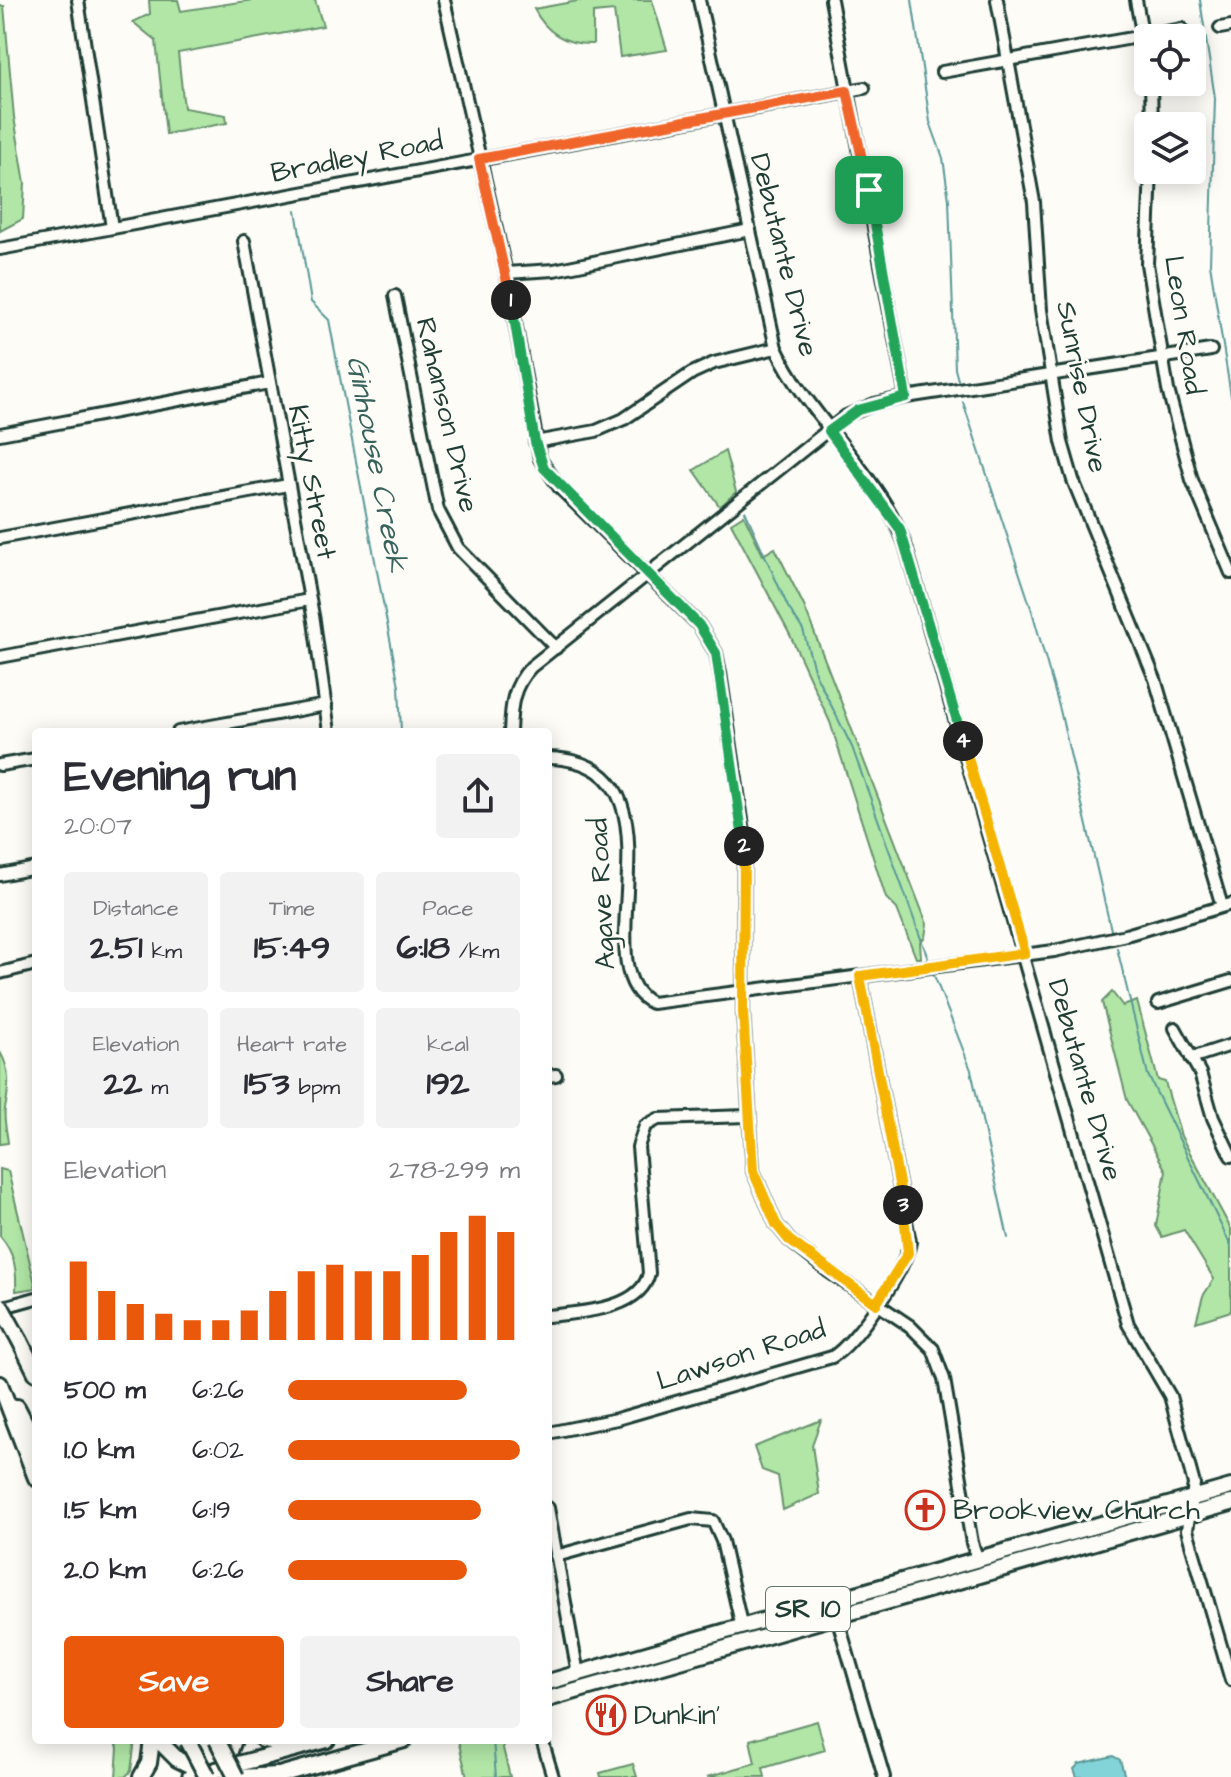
<!DOCTYPE html>
<meta charset="utf-8">
<style>
body{margin:0;font-family:"Architects Daughter",sans-serif;background:#f2f2f3;color:#2b2b33;height:100vh;display:flex;flex-direction:column;font-size:30px;white-space:nowrap}
*{box-sizing:border-box;margin:0}
p{font-size:26px;color:#7c7c81}
.icon{flex:none;width:44px;height:44px;fill:none;stroke:currentColor;stroke-width:2;stroke-linecap:round;stroke-linejoin:round}
.map{position:relative;flex:1;overflow:hidden}
.sheet{position:absolute;left:32px;top:728px;width:520px;height:1016px;display:flex;flex-direction:column;background:#fff;border-radius:8px;box-shadow:0 4px 20px #0003}
.sheet>*{flex:none}
.tools{position:absolute;left:1134px;top:24px;display:grid;gap:16px}
.tools a{display:grid;place-items:center;width:72px;height:72px;border-radius:8px;background:#fff;box-shadow:0 4px 20px #0003;font-size:40px}
.pin{position:absolute;display:grid;place-items:center;width:68px;height:68px;color:#fff;margin:-34px;border-radius:16px;box-shadow:0 4px 12px #0006}
.km{position:absolute;width:40px;height:40px;margin:-20px;border-radius:50%;background:#222;color:#fff;font-size:22px;line-height:40px;text-align:center}
.round{display:grid;place-items:center;flex:none;width:84px;height:84px;border-radius:8px;background:#f2f2f3}
.head{display:flex;align-items:center;justify-content:space-between;height:136px;padding:0 32px}
h1{font-size:44px;font-weight:700;line-height:60px}
.metrics{display:grid;grid-template-columns:repeat(3,1fr);gap:12px;height:136px;padding:8px 32px}
.metrics div{display:grid;align-content:center;border-radius:8px;background:#f2f2f3;text-align:center}
.metrics b{font-size:34px;font-weight:700}
.metrics small{font-size:22px;font-weight:400}
.metrics p{font-size:22px}
.chart{height:224px;padding:16px 32px}
.chart p{display:flex;justify-content:space-between}
.chart svg{width:100%;height:144px;margin-top:8px;stroke:#ea580c;stroke-width:6}
.primary-button{display:flex;gap:16px;margin-top:auto;padding:16px 32px}
.primary-button a{flex:1;height:92px;border-radius:8px;background:#ea580c;color:#fff;font-size:32px;font-weight:700;line-height:92px;text-align:center}
.primary-button a+a{background:#f2f2f3;color:#2b2b33}
ul{padding:0 32px;list-style:none;font-size:26px}
li{display:grid;grid-template-columns:128px 96px 1fr;align-items:center;height:60px}
li i{height:20px;border-radius:10px;background:#ea580c}
.map>svg:first-child{display:block}
.green{fill:#b1e6a7;stroke:#68926e;stroke-width:2}
.water{fill:#82d4d9;stroke:#5a9897;stroke-width:2}
.lines{fill:none;stroke-linecap:round;stroke-linejoin:round}
.stream{stroke:#5a9897;stroke-width:2}
.minor-casing{stroke:#1f3d34;stroke-width:16}
.highway-casing{stroke:#1f3d34;stroke-width:20}
.minor{stroke:#fdfcf7;stroke-width:10}
.highway{stroke:#fdfcf7;stroke-width:14}
.highway-bridge-casing{stroke:#1f3d34;stroke-width:20;stroke-linecap:butt}
.highway-bridge{stroke:#fdfcf7;stroke-width:14}
.split-1-casing{stroke:#fff;stroke-width:16}
.split-2-casing{stroke:#fff;stroke-width:16}
.split-3-casing{stroke:#fff;stroke-width:16}
.split-4-casing{stroke:#fff;stroke-width:16}
.split-5-casing{stroke:#fff;stroke-width:16}
.split-1{stroke:#f0652b;stroke-width:10}
.split-2{stroke:#22a559;stroke-width:10}
.split-3{stroke:#f5b400;stroke-width:10}
.split-4{stroke:#f5b400;stroke-width:10}
.split-5{stroke:#22a559;stroke-width:10}
.labels{text-anchor:middle;dominant-baseline:central;stroke-width:6;stroke-linejoin:round;paint-order:stroke}
.shield{fill:#fdfcf7;stroke:#62766e;stroke-width:2}
.shield-label{font-size:26px;font-weight:bold;fill:#1f3d34}
.street-label{font-size:28px;fill:#1f3d34;stroke:#fdfcf7}
.poi-label{font-size:28px;fill:#1f3d34;stroke:#fdfcf7;text-anchor:start}
.water-label{font-size:30px;font-style:italic;fill:#38635d;stroke:#fdfcf7}
</style>
<div class="map">
<svg width="1231" height="1777" viewBox="0 0 1231 1777">
<rect width="100%" height="100%" fill="#fdfcf7"/>
<filter id="ink" filterUnits="userSpaceOnUse"><feTurbulence type="fractalNoise" baseFrequency=".0125" numOctaves="2"/><feDisplacementMap in="SourceGraphic" scale="16" xChannelSelector="R" yChannelSelector="G"/><feConvolveMatrix kernelMatrix="1 2 1 2 8 2 1 2 1" color-interpolation-filters="sRGB"/></filter>
<g filter="url(#ink)">
<!-- green -->
<g class="green">
<polygon points="149,0 178,0 181,11 253,0 315,0 323,26 178,53 184,108 226,115 227,123 166,134 156,41 133,22 150,14"/>
<path d="M583 0H652L667 50 620 57 614 11 593 13V44C566 45 547 34 534 9Z"/>
<polygon points="0,6 4,6 14,117 25,183 23,219 0,231"/>
<polygon points="725,451 736,492 720,507 694,470"/>
<polygon points="744,515 763,555 775,548 804,606 927,924 925,937 920,942 921,958 916,958 897,909 886,898 830,722 790,635 731,523"/>
<polygon points="1112,992 1123,1006 1137,1001 1158,1080 1165,1082 1181,1136 1231,1229 1231,1311 1196,1322 1203,1296 1214,1279 1184,1230 1162,1237 1156,1226 1166,1171 1127,1100 1102,1002"/>
<path d="M0 1052C11 1070 9 1089 5 1109 3 1119 7 1132 8 1143L0 1144Z"/>
<path d="M0 1169 8 1171 36 1288 16 1291C17 1269 14 1252 0 1236Z"/>
<polygon points="821,1420 812,1445 819,1494 783,1510 778,1476 762,1470 754,1447"/>
<polygon points="817,1721 825,1750 763,1768 765,1777 707,1777 755,1763 750,1740"/>
<polygon points="114,1740 135,1740 131,1771 125,1777 116,1777 118,1748"/>
<polygon points="458,1740 501,1740 510,1777 467,1777"/>
<polygon points="633,1764 637,1777 601,1777 600,1773"/>
</g>
<!-- water -->
<polygon class="water" points="1113,1756 1120,1760 1125,1777 1077,1777 1074,1769 1079,1764"/>
<g class="lines">
<!-- stream -->
<g class="stream">
<polyline points="912,0 930,122 943,158 949,200 955,369 958,380"/>
<polyline points="1200,0 1215,98 1210,264 1231,396"/>
<polyline points="296,210 311,302 329,320 399,686 401,732"/>
<polyline points="963,402 1032,611 1060,710 1112,934"/>
<polyline points="745,511 788,607 803,630 815,673 852,747 930,964"/>
<polyline points="1117,948 1148,1075 1231,1246"/>
<polyline points="932,970 971,1070 1008,1238"/>
<polyline points="493,1740 496,1777"/>
</g>
<defs>
<g id="minor">
<polyline points="78,0 112,228"/>
<polyline points="444,0 506,273 540,459 559,487 699,625 716,653 720,673 744,833 743,1012 753,1171 776,1224 789,1240 828,1271 910,1326 933,1349 944,1379 972,1543 978,1560"/>
<path d="M699 0 776 348C809 418 878 472 905 544L1128 1324 1170 1396 1194 1484 1187 1530 1231 1680"/>
<polyline points="831,0 906,397"/>
<polyline points="997,0 1034,202 1041,310 1062,442 1073,480 1155,679 1222,906"/>
<polyline points="1136,0 1148,65"/>
<polyline points="1220,28 1231,26"/>
<polyline points="942,72 1182,29"/>
<polyline points="1151,82 1152,126"/>
<polyline points="1151,170 1147,264 1168,390 1192,480 1231,573"/>
<polyline points="244,241 314,621 329,732"/>
<polyline points="0,249 864,88"/>
<polyline points="506,273 554,270 750,230"/>
<polyline points="395,296 438,510 458,548 556,648"/>
<polyline points="0,434 269,383"/>
<polyline points="535,442 596,431 624,419 692,373 714,363 776,348"/>
<polyline points="0,538 288,485"/>
<polyline points="0,657 309,600"/>
<polyline points="178,732 326,705"/>
<path d="M510 732C511 706 512 687 531 667L846 416 874 404 906 397 1211 350"/>
<path d="M548 758C697 762 578 968 652 1003L1054 951 1126 935 1231 904"/>
<polyline points="0,765 36,759"/>
<polyline points="0,875 36,868"/>
<polyline points="0,973 36,964"/>
<polyline points="1158,1003 1231,981"/>
<polyline points="1175,1028 1200,1073 1213,1118 1231,1156"/>
<polyline points="1191,1058 1231,1045"/>
<polyline points="548,1076 556,1075"/>
<polyline points="0,1308 36,1298"/>
<path d="M548 1316C581 1312 641 1310 649 1273L638 1147 645 1126 658 1119 747 1116"/>
<path d="M548 1433 617 1419 832 1357C856 1343 906 1269 910 1242L860 976"/>
<polyline points="548,1508 578,1674"/>
<polyline points="556,1556 691,1519 713,1521 722,1541 742,1628"/>
<polyline points="837,1617 884,1777"/>
<polyline points="542,1740 553,1777"/>
</g>
<g id="highway">
<polyline points="20,1341 36,1373"/>
<polyline points="0,1384 36,1478"/>
<polyline points="17,1407 36,1444"/>
<polyline points="548,1682 1231,1487"/>
<polyline points="548,1699 1231,1503"/>
<polyline points="158,1740 177,1759 206,1773"/>
<polyline points="263,1740 294,1746"/>
<polyline points="223,1770 234,1740"/>
<polyline points="141,1777 149,1763 152,1740"/>
<polyline points="190,1777 327,1740"/>
<polyline points="238,1777 278,1775"/>
<polyline points="272,1777 404,1740"/>
</g>
</defs>
<!-- minor casing -->
<use href="#minor" class="minor-casing"/>
<!-- highway casing -->
<use href="#highway" class="highway-casing"/>
<!-- minor -->
<use href="#minor" class="minor"/>
<!-- highway -->
<use href="#highway" class="highway"/>
<defs>
<g id="highway-bridge">
<polyline points="0,1305 20,1341"/>
<polyline points="217,1740 236,1777"/>
<polyline points="188,1741 207,1777"/>
</g>
</defs>
<!-- highway-bridge casing -->
<use href="#highway-bridge" class="highway-bridge-casing"/>
<!-- highway-bridge -->
<use href="#highway-bridge" class="highway-bridge"/>
</g>
</g>
<g class="lines" filter="url(#ink)">
<defs>
<polyline id="split-1" points="511,300 479,159 847,91 869,190"/>
<polyline id="split-2" points="511,300 535,442 544,468 699,625 716,653 744,846"/>
<polyline id="split-3" points="744,846 743,1012 753,1171 776,1224 789,1240 876,1304 908,1253 903,1205"/>
<polyline id="split-4" points="903,1205 860,976 1025,953 963,741"/>
<polyline id="split-5" points="869,190 906,397 858,410 829,431 900,529 963,741"/>
</defs>
<!-- split-1 casing -->
<use href="#split-1" class="split-1-casing"/>
<!-- split-2 casing -->
<use href="#split-2" class="split-2-casing"/>
<!-- split-3 casing -->
<use href="#split-3" class="split-3-casing"/>
<!-- split-4 casing -->
<use href="#split-4" class="split-4-casing"/>
<!-- split-5 casing -->
<use href="#split-5" class="split-5-casing"/>
<!-- split-1 -->
<use href="#split-1" class="split-1"/>
<!-- split-2 -->
<use href="#split-2" class="split-2"/>
<!-- split-3 -->
<use href="#split-3" class="split-3"/>
<!-- split-4 -->
<use href="#split-4" class="split-4"/>
<!-- split-5 -->
<use href="#split-5" class="split-5"/>
</g>
<!-- icons -->
<defs>
<symbol id="church-ring" viewBox="-11 -11 22 22"><circle r="9.5" fill="#fdfcf7" stroke="#c8321e" stroke-width="1.5"/><path d="M-1.2-6h2.4v3.5h3.3v2.4h-3.3V6h-2.4V-.1h-3.3v-2.4h3.3Z" fill="#c8321e"/></symbol>
<symbol id="restaurant-ring" viewBox="-11 -11 22 22"><circle r="9.5" fill="#fdfcf7" stroke="#c8321e" stroke-width="1.5"/><path d="M-5-6h1v4h1v-4h1v4h1v-4h1v5L-1.5 .5V6h-2V.5L-5-1ZM5-6V6H3V1.5H1.5Q1.5-4 5-6Z" fill="#c8321e"/></symbol>
</defs>
<g fill-rule="evenodd">
<use href="#church-ring" x="903" y="1488" width="44" height="44"/>
<use href="#restaurant-ring" x="584" y="1693" width="44" height="44"/>
</g>
<g class="labels">
<!-- shield labels -->
<rect class="shield" x="766" y="1587" width="84" height="44" rx="6"/>
<g class="shield-label">
<text x="808" y="1609">SR 10</text>
</g>
<!-- street labels -->
<g class="street-label">
<text transform="translate(357 157) rotate(-11)">Bradley Road</text>
<text transform="translate(784 255) rotate(76)">Debutante Drive</text>
<text transform="translate(1184 325) rotate(81)">Leon Road</text>
<text transform="translate(1082 387) rotate(79)">Sunrise Drive</text>
<text transform="translate(447 415) rotate(77)">Rahanson Drive</text>
<text transform="translate(312 482) rotate(79)">Kitty Street</text>
<text transform="translate(602 894) rotate(-93)">Agave Road</text>
<text transform="translate(1085 1080) rotate(74)">Debutante Drive</text>
<text transform="translate(741 1355) rotate(-18)">Lawson Road</text>
</g>
<!-- poi labels -->
<g class="poi-label">
<text x="953" y="1510">Brookview Church</text>
<text x="634" y="1715">Dunkin'</text>
</g>
<!-- water labels -->
<g class="water-label">
<text transform="translate(377 464) rotate(79)">Ginhouse Creek</text>
</g>
</g>
</svg>
<div class="tools">
<a><svg class="icon" aria-label="locate" viewBox="0 0 24 24"><circle cx="12" cy="12" r="6"/><path d="M12 2v4M12 18v4M2 12h4M18 12h4"/></svg></a>
<a><svg class="icon" aria-label="layers" viewBox="0 0 24 24"><path d="M12 4l9 5-9 5-9-5zM3 14l9 5 9-5"/></svg></a>
</div>
<div class="pin" style="left:869px;top:190px;background:#1e9e55"><svg class="icon" aria-label="arrive" viewBox="0 0 24 24"><path d="M6 21V4h12l-3 4 3 4H6"/></svg></div>
<b class="km" style="left:511px;top:300px">1</b>
<b class="km" style="left:744px;top:846px">2</b>
<b class="km" style="left:903px;top:1205px">3</b>
<b class="km" style="left:963px;top:741px">4</b>
<section class="sheet">
<div class="head"><div><h1>Evening run</h1><p>20:07</p></div><a class="round"><svg class="icon" aria-label="share" viewBox="0 0 24 24"><path d="M12 15V3M7 8l5-5 5 5M5 13v7h14v-7"/></svg></a></div>
<div class="metrics">
<div><p>Distance</p><b>2.51<small> km</small></b></div>
<div><p>Time</p><b>15:49</b></div>
<div><p>Pace</p><b>6:18<small> /km</small></b></div>
</div>
<div class="metrics">
<div><p>Elevation</p><b>22<small> m</small></b></div>
<div><p>Heart rate</p><b>153<small> bpm</small></b></div>
<div><p>kcal</p><b>192</b></div>
</div>
<div class="chart"><p><span>Elevation</span>278–299 m</p>
<svg viewBox="0 0 160 44" preserveAspectRatio="none"><path d="M5 44V20M15 44V29M25 44V33M35 44V36M45 44V38M55 44V38M65 44V35M75 44V29M85 44V23M95 44V21M105 44V23M115 44V23M125 44V18M135 44V11M145 44V6M155 44V11"/></svg>
</div>
<ul>
<li><b>500 m</b>6:26<i style="width:77%"></i></li>
<li><b>1.0 km</b>6:02<i style="width:100%"></i></li>
<li><b>1.5 km</b>6:19<i style="width:83%"></i></li>
<li><b>2.0 km</b>6:26<i style="width:77%"></i></li>
</ul>
<div class="primary-button"><a>Save</a><a>Share</a></div>
</section>
</div>
